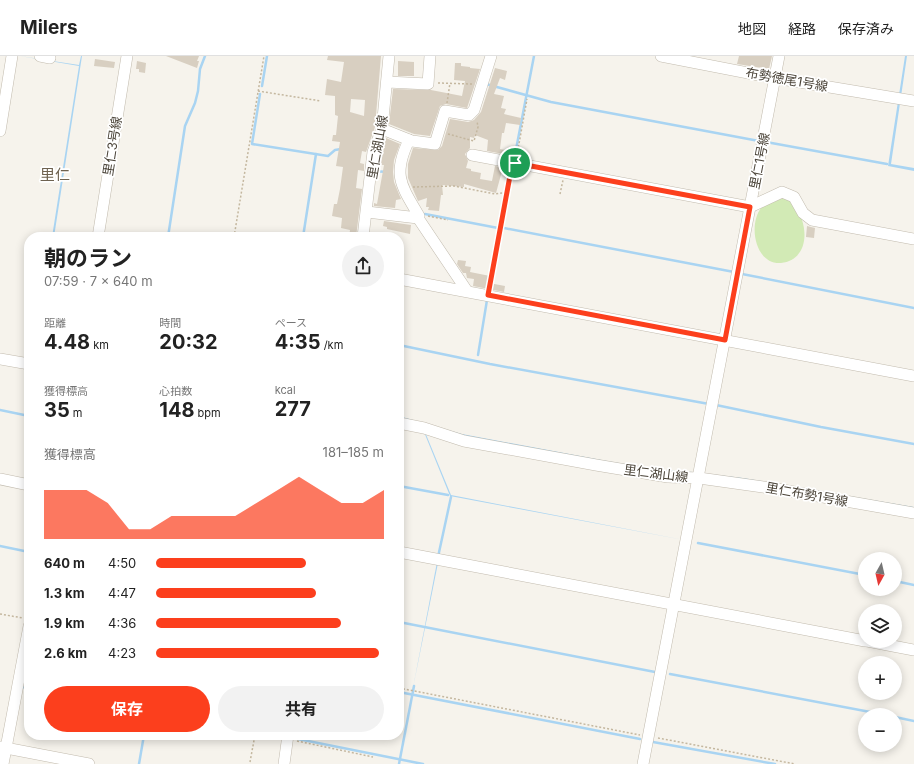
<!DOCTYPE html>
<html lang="ja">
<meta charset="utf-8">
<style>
body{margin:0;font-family:Inter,"Noto Sans JP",sans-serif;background:#f2f2f2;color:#222;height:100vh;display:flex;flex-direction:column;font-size:15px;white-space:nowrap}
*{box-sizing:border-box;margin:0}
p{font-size:13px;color:#767676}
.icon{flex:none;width:22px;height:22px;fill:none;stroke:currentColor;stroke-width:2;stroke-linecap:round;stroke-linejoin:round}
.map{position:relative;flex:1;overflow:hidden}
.side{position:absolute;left:24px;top:176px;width:380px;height:508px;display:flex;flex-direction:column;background:#fff;border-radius:16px;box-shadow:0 2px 10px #0003}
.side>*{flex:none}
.needle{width:26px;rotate:188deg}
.controls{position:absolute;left:858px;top:496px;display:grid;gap:8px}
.controls a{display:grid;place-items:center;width:44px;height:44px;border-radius:50%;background:#fff;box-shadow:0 2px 10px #0003;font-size:20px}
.pin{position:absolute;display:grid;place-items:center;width:34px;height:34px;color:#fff;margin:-17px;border:2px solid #fff;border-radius:50%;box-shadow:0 1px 4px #0007}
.round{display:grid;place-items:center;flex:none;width:42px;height:42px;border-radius:21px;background:#f2f2f2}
.summary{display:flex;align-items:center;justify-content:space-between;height:68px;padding:0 20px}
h1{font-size:22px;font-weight:700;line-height:30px}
.stats{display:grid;grid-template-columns:repeat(3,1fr);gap:6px;height:68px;padding:4px 20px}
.stats div{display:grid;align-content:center}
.stats b{font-size:20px;font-weight:700}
.stats small{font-size:11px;font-weight:400}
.stats p{font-size:11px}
.chart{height:112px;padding:8px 20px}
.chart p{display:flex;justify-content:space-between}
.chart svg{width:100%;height:72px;margin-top:4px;fill:#fc3f1d;opacity:.7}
.cta{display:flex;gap:8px;margin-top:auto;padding:8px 20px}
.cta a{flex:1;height:46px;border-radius:24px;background:#fc3f1d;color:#fff;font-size:16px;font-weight:700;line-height:46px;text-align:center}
.cta a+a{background:#f2f2f2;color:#222}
ul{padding:0 20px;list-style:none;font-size:13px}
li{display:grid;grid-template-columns:64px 48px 1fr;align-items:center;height:30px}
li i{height:10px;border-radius:5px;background:#fc3f1d}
header{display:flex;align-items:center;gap:24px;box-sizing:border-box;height:56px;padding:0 20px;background:#fff;border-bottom:1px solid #e0e0e0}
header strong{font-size:19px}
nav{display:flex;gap:22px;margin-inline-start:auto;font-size:14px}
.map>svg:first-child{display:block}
.green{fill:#d2eab5}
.water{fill:#a9d4f2}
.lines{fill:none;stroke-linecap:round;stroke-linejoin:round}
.stream{stroke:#a9d4f2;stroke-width:2.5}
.building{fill:#d8cfc1;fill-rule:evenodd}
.minor-casing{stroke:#c2bbae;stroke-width:12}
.path{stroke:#c4b79f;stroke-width:1.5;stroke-dasharray:2 2;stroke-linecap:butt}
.minor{stroke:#fff;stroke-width:11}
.route-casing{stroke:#fff;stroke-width:8}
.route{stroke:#fc3f1d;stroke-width:5}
.labels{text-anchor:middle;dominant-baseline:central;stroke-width:3.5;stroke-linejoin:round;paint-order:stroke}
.street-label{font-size:13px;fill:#4b4439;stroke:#fff}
.quarter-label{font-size:15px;fill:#6e6250;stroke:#fff}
</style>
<header>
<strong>Milers</strong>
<nav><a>地図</a><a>経路</a><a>保存済み</a></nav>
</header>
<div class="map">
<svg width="914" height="708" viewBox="0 0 914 708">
<rect width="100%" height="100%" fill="#f6f3ec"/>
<!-- green -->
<path class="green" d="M780 141C782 142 787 142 789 143 791 145 793 149 795 151 809 168 810 204 781 207 755 209 748 169 761 152 766 146 773 144 780 141Z"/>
<!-- water -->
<g class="water">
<polygon points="20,0 79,9 81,0 82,0 54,181 52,181 79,10"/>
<polygon points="905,0 907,0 891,108 914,112 914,115 888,110"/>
<polygon points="399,360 462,378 607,405 660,414 693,416 743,422 914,451 914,453 677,418 460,380 399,363"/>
<polygon points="424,376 425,376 451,439 684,484 450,440"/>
<polygon points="437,506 438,507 413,632"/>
</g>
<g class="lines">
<!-- stream -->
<g class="stream">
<polyline points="486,28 551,46 759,85"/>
<polyline points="262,30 267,0"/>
<polyline points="260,38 252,88 328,100 335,94 341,93"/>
<polyline points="766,86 887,108"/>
<polyline points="514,104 534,0"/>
<polyline points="375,113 375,115 386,116"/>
<polyline points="425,158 498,172"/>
<polyline points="504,172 734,216"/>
<polyline points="168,181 185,70 195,47 198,35 200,13 205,0"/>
<polyline points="303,181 316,98"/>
<polyline points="742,218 914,252"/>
<polyline points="399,289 490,308 709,348"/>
<polyline points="478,299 487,244"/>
<polyline points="716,349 821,371 914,388"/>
<polyline points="0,354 29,360"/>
<polyline points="399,430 448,439"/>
<polyline points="698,487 865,519"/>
<polyline points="0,490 29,496"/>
<polyline points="438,501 451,441"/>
<polyline points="895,525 914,529"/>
<polyline points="399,566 655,616"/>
<polyline points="670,618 886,659"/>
<polyline points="22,631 29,632"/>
<polyline points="399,636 640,683"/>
<polyline points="895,661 914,665"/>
<polyline points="293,682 423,708"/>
<polyline points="653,686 775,708"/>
<polyline points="139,708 144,679"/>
<polyline points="399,708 414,630"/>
</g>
</g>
<!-- building -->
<g class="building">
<polygon points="166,0 199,0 197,5 199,5 197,12"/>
<path d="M328 0H381L375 71 366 96 362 95 360 107 364 108V115L358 114 356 132 362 133 356 181H349L350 174 341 172 342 162 332 160 334 148H337L340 133 343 111 336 110 340 86 332 85 333 79H336L338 60 335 59V40L325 39 327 23 341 26 344 6 327 4ZM351 43 365 44 364 60 350 56Z"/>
<polygon points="739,0 772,0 769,13 737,8"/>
<polygon points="95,3 115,6 114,12 94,10"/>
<polygon points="137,5 146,7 145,17 139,16 139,13 136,13"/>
<polygon points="398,5 414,6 414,20 398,20"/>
<polygon points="455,7 461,7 461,10 470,11 470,12 480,13 467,52 446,48 440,50 430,80 414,78 389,68 393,33 431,34 462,40 465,25 454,24"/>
<polygon points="495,12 507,15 505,24 500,22 494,38 504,40 501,52 506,53 504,58 521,62 520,69 506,67 504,77 502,77 500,93 510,95 509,99 487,95 488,84 475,79 474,82 470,81 470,92 465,98 468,105 466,112 471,113 471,115 481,117 480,123 492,125 495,110 510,113 509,117 502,115 496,137 464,128 464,131 442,129 443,139 441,139 439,155 428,154 429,151 426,151 427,142 418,145 408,122 408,108 413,92 438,94 442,90 450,63 468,66 474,64 481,56"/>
<polygon points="386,82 400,88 394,104 393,116 394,126 401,143 396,144 395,152 374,150 374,147 377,148 384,109 379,109 380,98"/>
<polygon points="384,165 411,169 410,178 387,173 387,171 383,170"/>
<polygon points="807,170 815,172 814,182 806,181"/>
<polygon points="458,204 466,205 465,210 471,211 470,216 490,220 489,227 505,230 504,236 473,230 474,223 467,222 466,217 463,217 457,208"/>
</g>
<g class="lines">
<defs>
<g id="minor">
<polyline points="40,0 50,2"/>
<polyline points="661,0 769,21 914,45"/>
<polyline points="387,26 428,28 430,0"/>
<polyline points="382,73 412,85 435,88 445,55 469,59 474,54 491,0"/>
<polyline points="0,75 12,0"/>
<polyline points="472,99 750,151 782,136 794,141 803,157 812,164 914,183"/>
<path d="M367 156 418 162 419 160C401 129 392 119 409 84"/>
<polyline points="418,162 467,235"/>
<polyline points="98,181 127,0"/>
<polyline points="363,181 373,96 382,73 389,0"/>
<polyline points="399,223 914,320"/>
<polyline points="0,303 29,308"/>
<polyline points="399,367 424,372 464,385 596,409 668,421 699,422 777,433 914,457"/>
<polyline points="0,423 29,429"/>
<polyline points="399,496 865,585"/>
<polyline points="867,585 914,594"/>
<polyline points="0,691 89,708"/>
<polyline points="3,708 29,570"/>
<polyline points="284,708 288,679"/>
<polyline points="643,708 779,0"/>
</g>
</defs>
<!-- minor casing -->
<use href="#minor" class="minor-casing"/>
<!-- path -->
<g class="path">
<polyline points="438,27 472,28"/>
<polyline points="258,35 321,45"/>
<polyline points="447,47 450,27"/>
<polyline points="448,78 474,85 478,71 477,65"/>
<polyline points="517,99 527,43"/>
<polyline points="413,131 454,130 495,138 508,136"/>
<polyline points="560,138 563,124"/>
<polyline points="428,160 448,164"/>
<polyline points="234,181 264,0"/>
<polyline points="489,231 511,115"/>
<polyline points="0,558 23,562"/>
<polyline points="399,632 640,679"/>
<polyline points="268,679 279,682"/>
<polyline points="658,682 795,708"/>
<polyline points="297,685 373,701"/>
<polyline points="250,706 255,679"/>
</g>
<!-- minor -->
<use href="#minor" class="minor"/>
</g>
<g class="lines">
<defs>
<polygon id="route" points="515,107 750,151 725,284 488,239 512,109"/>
</defs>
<!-- route casing -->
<use href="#route" class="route-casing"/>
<!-- route -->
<use href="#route" class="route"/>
</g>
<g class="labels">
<!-- street labels -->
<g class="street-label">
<text transform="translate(787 23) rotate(10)">布勢徳尾1号線</text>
<text transform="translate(112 90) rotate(-81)">里仁3号線</text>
<text transform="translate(377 91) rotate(-80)">里仁湖山線</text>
<text transform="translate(759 105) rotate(-79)">里仁1号線</text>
<text transform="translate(656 417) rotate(7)">里仁湖山線</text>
<text transform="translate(807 438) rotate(10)">里仁布勢1号線</text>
</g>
<!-- quarter labels -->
<g class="quarter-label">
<text x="55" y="118">里仁</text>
</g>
</g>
</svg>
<div class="controls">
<a><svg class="needle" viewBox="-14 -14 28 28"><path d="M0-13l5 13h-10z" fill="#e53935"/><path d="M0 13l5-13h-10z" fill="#767676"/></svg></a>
<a><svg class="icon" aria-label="layers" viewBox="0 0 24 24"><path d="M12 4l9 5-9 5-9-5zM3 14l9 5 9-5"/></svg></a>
<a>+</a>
<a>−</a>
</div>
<div class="pin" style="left:515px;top:107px;background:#1e9e55"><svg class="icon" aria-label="arrive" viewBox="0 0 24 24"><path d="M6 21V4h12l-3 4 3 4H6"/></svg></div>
<section class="side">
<div class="summary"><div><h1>朝のラン</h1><p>07:59 · 7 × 640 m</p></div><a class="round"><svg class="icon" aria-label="share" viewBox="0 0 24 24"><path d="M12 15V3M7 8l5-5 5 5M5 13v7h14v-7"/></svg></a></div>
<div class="stats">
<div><p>距離</p><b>4.48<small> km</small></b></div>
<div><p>時間</p><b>20:32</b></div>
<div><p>ペース</p><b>4:35<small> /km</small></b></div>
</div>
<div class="stats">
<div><p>獲得標高</p><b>35<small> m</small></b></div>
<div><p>心拍数</p><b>148<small> bpm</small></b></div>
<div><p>kcal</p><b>277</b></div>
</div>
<div class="chart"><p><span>獲得標高</span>181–185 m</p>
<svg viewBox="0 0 160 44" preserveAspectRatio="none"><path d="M0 44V14L10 14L20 14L30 22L40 38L50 38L60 30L70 30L80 30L90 30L100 22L110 14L120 6L130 14L140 22L150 22L160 14V44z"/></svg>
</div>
<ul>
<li><b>640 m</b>4:50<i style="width:66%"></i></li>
<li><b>1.3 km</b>4:47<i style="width:70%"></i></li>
<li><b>1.9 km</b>4:36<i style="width:81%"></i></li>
<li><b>2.6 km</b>4:23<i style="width:98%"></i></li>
</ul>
<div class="cta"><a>保存</a><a>共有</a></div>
</section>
</div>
